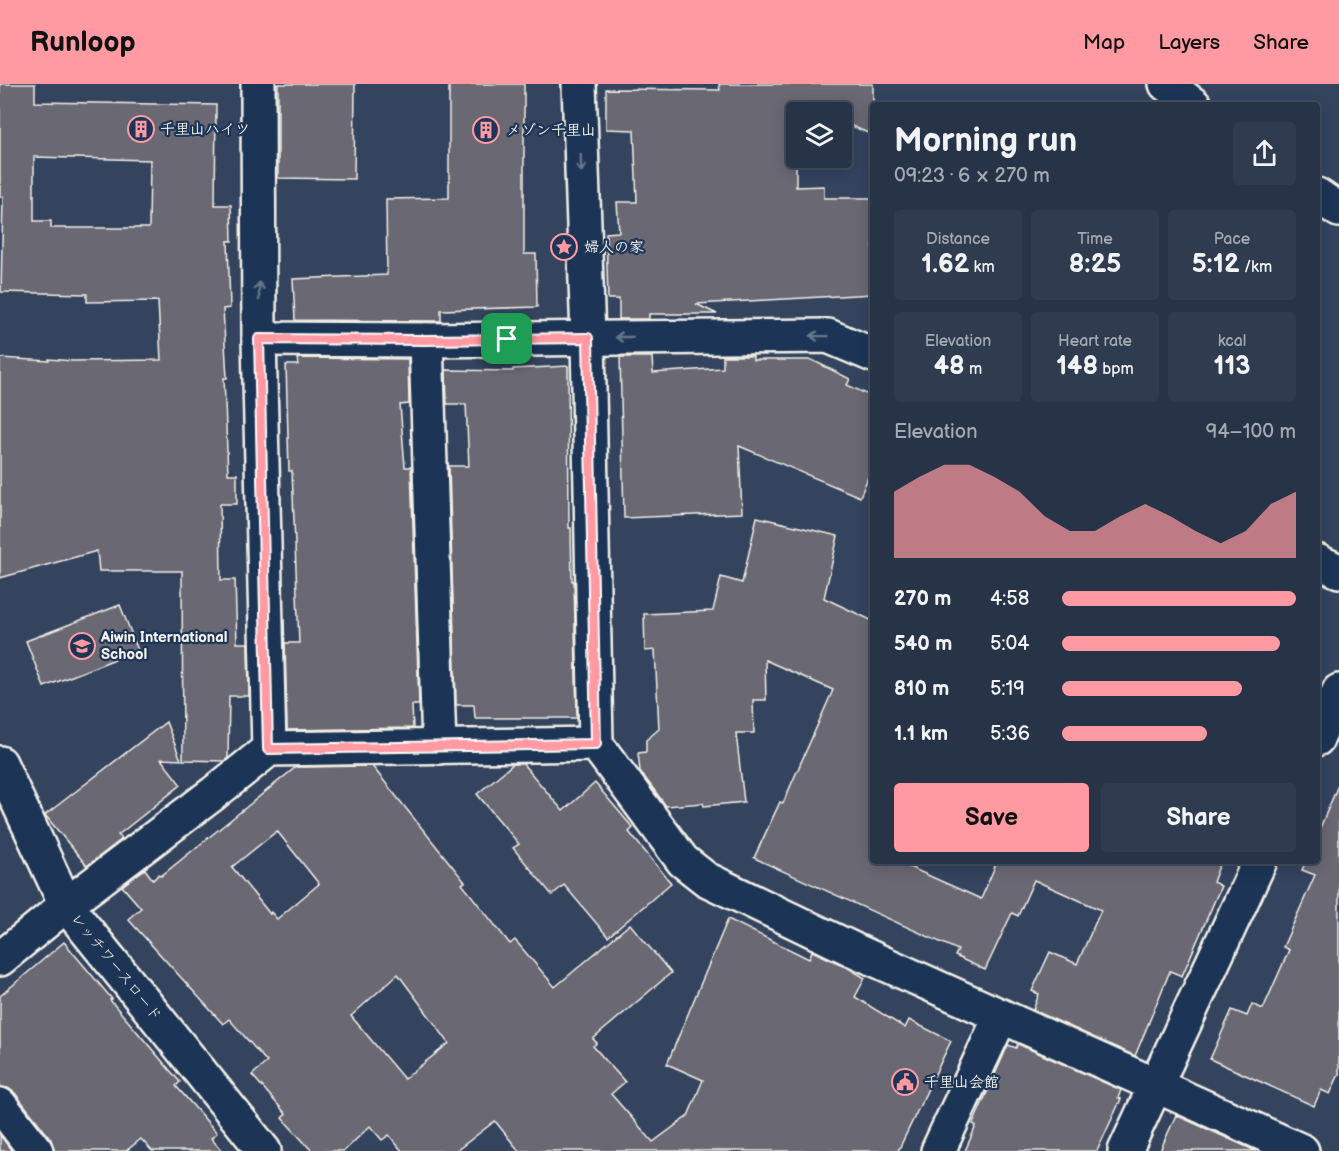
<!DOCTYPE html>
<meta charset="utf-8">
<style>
body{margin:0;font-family:"Balsamiq Sans","Klee One",sans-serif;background:#2f3b4e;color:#f1f3f6;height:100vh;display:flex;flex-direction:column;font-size:22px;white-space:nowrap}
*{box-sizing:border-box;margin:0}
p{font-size:20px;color:#a4aab4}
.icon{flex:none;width:33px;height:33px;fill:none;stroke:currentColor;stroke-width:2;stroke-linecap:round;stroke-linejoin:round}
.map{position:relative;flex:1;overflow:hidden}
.sheet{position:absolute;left:870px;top:18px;width:450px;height:762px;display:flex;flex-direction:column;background:#273347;border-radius:6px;box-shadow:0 3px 15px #0003,0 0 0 2px #434e60}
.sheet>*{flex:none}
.tools{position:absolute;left:786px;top:18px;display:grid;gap:12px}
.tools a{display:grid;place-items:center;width:66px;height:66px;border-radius:6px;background:#273347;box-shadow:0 3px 15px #0003,0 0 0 2px #434e60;font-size:30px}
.pin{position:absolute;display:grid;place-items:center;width:51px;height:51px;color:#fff;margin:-26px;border-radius:12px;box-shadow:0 3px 9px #0006}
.round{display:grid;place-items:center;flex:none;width:63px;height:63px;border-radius:6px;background:#2f3b4e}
.headline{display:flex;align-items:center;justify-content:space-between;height:102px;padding:0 24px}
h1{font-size:33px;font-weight:700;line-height:45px}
.stats{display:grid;grid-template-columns:repeat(3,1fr);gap:9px;height:102px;padding:6px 24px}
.stats div{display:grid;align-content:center;border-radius:6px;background:#2f3b4e;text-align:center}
.stats b{font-size:26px;font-weight:700}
.stats small{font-size:16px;font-weight:400}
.stats p{font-size:16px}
.chart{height:168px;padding:12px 24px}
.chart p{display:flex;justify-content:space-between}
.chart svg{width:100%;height:108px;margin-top:6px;fill:#ff9aa2;opacity:.7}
.action{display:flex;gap:12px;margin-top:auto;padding:12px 24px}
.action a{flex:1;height:69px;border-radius:6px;background:#ff9aa2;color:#111;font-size:24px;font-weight:700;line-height:69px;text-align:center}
.action a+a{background:#2f3b4e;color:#f1f3f6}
ul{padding:0 24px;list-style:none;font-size:20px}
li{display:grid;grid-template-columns:96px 72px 1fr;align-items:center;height:45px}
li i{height:15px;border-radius:8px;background:#ff9aa2}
header{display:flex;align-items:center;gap:36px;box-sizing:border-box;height:84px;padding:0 30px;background:#ff9aa2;color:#111}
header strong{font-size:28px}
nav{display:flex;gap:33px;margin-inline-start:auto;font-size:21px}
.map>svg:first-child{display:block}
.building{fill:#696873;stroke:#f4f1e8;stroke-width:1.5;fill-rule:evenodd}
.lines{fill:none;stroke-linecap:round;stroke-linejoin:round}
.minor-casing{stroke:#f4f1e8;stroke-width:38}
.minor{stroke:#1d3557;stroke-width:33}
.oneway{stroke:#68778a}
.route-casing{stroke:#fff;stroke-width:12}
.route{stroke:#ff9aa2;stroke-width:8}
.labels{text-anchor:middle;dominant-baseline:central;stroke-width:4.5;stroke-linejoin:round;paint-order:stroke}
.poi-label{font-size:15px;font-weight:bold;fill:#f4f1e8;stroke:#1d3557;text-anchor:start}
.street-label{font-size:15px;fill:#f4f1e8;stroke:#1d3557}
</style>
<header>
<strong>Runloop</strong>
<nav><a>Map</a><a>Layers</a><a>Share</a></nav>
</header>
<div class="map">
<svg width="1339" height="1067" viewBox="0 0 1339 1067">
<rect width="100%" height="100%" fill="#34445f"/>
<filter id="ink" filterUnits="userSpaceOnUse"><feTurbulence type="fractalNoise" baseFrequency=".0167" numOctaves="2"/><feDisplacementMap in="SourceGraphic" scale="12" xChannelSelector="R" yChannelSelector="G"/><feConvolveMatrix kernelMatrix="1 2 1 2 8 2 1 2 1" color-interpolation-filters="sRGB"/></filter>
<g filter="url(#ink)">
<!-- building -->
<g class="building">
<path d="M0 0H35V18L216 21 215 121H231L232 157H228L230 224 223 225 227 294H224L228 390H237V420H220L221 496H235L237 559H248L249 612H229L228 674 224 677 183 676 182 487H99L97 467 0 494V274L49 277V275L73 277 161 276 158 217 87 218V210L1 208 3 113H0ZM34 73 150 76 149 144H51V137H34Z"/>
<polygon points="278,0 355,0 354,95 278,94"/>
<polygon points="449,0 524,0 524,170 536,170 537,223 441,226 441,237 295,236 293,195 387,191 386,115 449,114"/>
<polygon points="719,0 873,0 873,51 842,38 842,28 796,28 796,103 824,102 824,114 873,114 873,210 696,220 717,230 649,230 649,235 619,235 619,215 608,215 606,149 619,148 617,118 637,118 634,46 606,45 606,5 720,6"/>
<polygon points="723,272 753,272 753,276 812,276 850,295 847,301 873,313 873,381 860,413 739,362 742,429 624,434 620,273 652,273 653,289 723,284"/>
<polygon points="297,274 408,275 409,320 400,321 405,383 411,383 419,621 412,621 413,644 287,646 285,559 299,559 292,387 289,387 286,281 298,281"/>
<polygon points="568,282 569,444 571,444 572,497 574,497 577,634 475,634 474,621 456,621 449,382 469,382 466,320 447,320 446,286 513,287 513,285"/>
<polygon points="757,433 838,452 824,514 873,537 873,777 896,777 981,815 996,780 989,777 1221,777 1213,798 1221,802 1182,892 1170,887 1135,972 1033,926 1039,910 1032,907 1050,868 1077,880 1101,826 1034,796 1018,832 1012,829 985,886 955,872 958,866 754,774 780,718 783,719 833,606 765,576 766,616 753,616 754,649 736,649 744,718 704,722 703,719 666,722 640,687 638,669 646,668 646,656 659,645 655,566 645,567 644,530 713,527 721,493 742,499"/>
<polygon points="120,521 138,566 44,603 26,557"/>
<polygon points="166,638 181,676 161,675 181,701 118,751 122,755 87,782 45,731"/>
<polygon points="513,680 523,680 563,727 595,699 633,744 629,748 671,799 608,853 564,801 552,811 513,764 519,760 477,710"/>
<path d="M372 682 465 798 462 800 510 860 515 856 555 903 630 840 671 889 593 955 597 959 593 962 625 998 611 1010 653 1058 688 1032 703 996 667 980 728 835 809 875 812 867 845 882 865 894 855 913 905 944 909 936 951 957 898 1067H519L495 1037 456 1067H402L389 1051 382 1056 370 1042 344 1067H312L282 1034 286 1030 252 991 267 978 229 935 223 940 128 835 141 824 122 802 145 785 153 796 159 790 161 792 296 683ZM277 747 319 800 277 835 271 828 270 830 232 783ZM398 890 449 959 404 995 351 932Z"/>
<polygon points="1339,699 1339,990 1330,1010 1321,1006 1314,1022 1210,975 1232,926 1247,932 1252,920 1263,925 1289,866 1283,863 1315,791 1302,786 1306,777 1317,777 1317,751"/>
<polygon points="64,858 112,915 110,916 180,998 176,1002 217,1049 211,1054 222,1067 152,1067 141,1055 126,1067 54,1067 51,1055 15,1009 8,1004 0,1003 0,912"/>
<polygon points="1018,960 1121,1006 1118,1014 1121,1015 1097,1067 965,1067 976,1042 973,1040 1008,961 1016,964"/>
<polygon points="1176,1031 1256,1067 1160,1067"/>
<polygon points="0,1051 12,1067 0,1067"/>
</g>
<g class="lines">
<defs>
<g id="minor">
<polyline points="258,0 259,255 269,665"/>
<polyline points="579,0 588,254 596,660 683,777 706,795 854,866 1302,1067"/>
<polyline points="1166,0 1194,21"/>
<polyline points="1317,111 1339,126"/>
<polyline points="259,255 426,256 828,252 873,271"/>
<polyline points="426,256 439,663"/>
<polyline points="1317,477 1339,487"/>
<polyline points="1317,655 1339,607"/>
<polyline points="0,679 66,821 264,1067"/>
<polyline points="0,875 66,821 214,709 269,665 596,660"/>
<polyline points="0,1021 36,1067"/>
<polyline points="938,1067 1001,932"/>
<polyline points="1125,1067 1260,777"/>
</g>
</defs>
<!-- minor casing -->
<use href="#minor" class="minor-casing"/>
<!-- minor -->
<use href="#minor" class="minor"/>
</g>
<!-- one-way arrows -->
<defs><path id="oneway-shaft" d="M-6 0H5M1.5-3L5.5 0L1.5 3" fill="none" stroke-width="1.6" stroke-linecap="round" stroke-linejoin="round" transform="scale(1.5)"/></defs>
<g class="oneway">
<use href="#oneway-shaft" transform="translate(581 79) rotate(88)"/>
<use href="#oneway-shaft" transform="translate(259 207) rotate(-90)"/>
<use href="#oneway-shaft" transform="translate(819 252) rotate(-179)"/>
<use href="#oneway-shaft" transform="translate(624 253) rotate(180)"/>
</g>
</g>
<g class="lines" filter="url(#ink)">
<defs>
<polygon id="route" points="588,254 596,660 268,665 259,255 426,256"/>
</defs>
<!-- route casing -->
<use href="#route" class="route-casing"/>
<!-- route -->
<use href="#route" class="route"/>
</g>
<!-- icons -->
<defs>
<symbol id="building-ring" viewBox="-11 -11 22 22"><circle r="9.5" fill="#1d3557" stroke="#ff9aa2" stroke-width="1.5"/><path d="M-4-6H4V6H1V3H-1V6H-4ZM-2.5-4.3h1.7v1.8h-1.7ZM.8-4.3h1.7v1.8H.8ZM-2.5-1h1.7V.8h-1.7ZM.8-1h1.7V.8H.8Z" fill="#ff9aa2"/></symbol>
<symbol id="sight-ring" viewBox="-11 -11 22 22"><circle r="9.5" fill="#1d3557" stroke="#ff9aa2" stroke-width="1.5"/><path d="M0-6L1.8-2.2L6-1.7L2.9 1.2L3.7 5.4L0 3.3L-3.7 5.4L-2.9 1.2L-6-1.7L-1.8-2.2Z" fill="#ff9aa2"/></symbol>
<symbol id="school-ring" viewBox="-11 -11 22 22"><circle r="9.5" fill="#1d3557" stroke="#ff9aa2" stroke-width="1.5"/><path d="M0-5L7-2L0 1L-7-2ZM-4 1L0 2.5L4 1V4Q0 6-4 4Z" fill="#ff9aa2"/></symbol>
<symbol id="civic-ring" viewBox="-11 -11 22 22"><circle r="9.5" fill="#1d3557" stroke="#ff9aa2" stroke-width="1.5"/><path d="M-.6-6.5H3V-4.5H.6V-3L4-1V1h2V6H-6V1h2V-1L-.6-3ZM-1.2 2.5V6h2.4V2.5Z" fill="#ff9aa2"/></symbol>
</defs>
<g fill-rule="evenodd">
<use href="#building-ring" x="126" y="30" width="30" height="30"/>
<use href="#building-ring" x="471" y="31" width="30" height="30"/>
<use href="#sight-ring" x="549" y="148" width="30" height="30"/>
<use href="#school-ring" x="67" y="547" width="30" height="30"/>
<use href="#civic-ring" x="890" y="983" width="30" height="30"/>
</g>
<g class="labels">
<!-- poi labels -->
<g class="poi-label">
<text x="160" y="45">千里山ハイツ</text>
<text x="506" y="46">メゾン千里山</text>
<text x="584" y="163">婦人の家</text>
<text x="101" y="553">Aiwin International<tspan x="101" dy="17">School</tspan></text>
<text x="924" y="998">千里山会館</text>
</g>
<!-- street labels -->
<g class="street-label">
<text transform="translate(116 883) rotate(51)">レッチワースロード</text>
</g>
</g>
</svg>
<div class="tools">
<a><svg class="icon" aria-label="layers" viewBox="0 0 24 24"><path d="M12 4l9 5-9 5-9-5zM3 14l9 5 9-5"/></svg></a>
</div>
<div class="pin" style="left:507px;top:255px;background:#1e9e55"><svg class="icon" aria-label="arrive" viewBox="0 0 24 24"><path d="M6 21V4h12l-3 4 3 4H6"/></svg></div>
<section class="sheet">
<div class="headline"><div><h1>Morning run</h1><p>09:23 · 6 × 270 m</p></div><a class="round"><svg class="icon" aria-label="share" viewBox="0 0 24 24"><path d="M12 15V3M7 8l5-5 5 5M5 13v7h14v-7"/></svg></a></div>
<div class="stats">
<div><p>Distance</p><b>1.62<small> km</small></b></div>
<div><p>Time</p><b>8:25</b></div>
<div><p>Pace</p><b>5:12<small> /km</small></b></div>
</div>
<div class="stats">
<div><p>Elevation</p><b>48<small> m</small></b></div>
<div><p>Heart rate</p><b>148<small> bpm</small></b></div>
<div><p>kcal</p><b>113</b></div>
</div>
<div class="chart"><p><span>Elevation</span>94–100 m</p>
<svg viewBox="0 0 160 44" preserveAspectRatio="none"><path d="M0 44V17L10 11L20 6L30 6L40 11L50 17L60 27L70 33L80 33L90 27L100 22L110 27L120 33L130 38L140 33L150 22L160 17V44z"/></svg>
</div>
<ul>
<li><b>270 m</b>4:58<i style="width:100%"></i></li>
<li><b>540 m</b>5:04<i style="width:93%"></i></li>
<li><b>810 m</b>5:19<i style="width:77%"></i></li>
<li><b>1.1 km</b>5:36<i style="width:62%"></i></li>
</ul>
<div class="action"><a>Save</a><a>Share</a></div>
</section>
</div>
